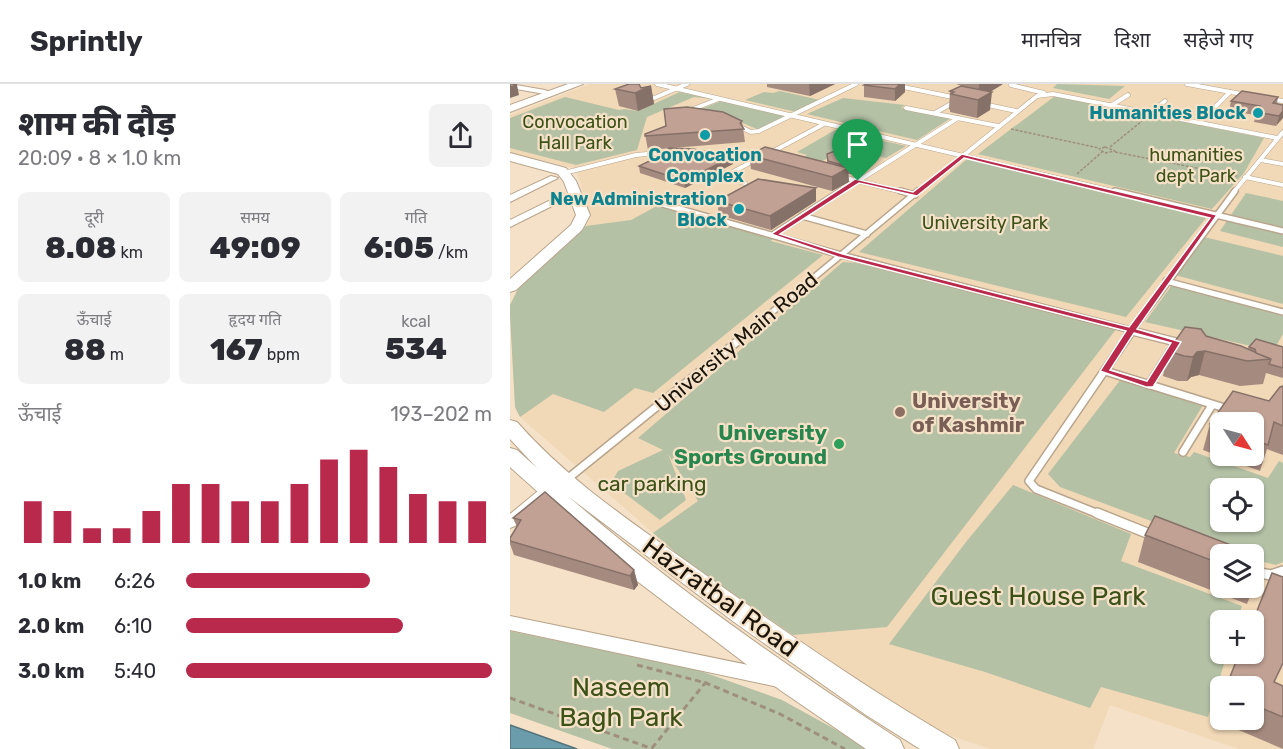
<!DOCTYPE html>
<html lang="hi">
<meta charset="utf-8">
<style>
body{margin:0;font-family:Rubik,"Noto Sans Devanagari",sans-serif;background:#f2f2f3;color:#2b2b33;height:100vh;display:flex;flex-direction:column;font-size:22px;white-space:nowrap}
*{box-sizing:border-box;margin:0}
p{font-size:20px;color:#7c7c81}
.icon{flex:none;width:33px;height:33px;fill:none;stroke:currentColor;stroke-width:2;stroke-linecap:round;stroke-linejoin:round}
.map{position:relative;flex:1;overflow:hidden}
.sheet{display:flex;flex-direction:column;background:#fff;width:510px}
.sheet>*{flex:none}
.needle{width:39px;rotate:126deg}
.buttons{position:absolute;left:700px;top:328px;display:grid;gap:12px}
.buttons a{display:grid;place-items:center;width:54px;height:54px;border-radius:9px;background:#fff;box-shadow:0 2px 4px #0004;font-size:30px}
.pin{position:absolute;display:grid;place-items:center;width:51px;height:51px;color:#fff;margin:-62px -26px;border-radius:50% 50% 50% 0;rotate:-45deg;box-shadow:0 0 6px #0007}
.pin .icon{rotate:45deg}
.round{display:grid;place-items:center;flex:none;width:63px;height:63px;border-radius:9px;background:#f2f2f3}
.headline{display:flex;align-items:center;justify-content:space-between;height:102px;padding:0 18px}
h1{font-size:33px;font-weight:800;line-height:45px}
.figures{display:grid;grid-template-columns:repeat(3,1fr);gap:9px;height:102px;padding:6px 18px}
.figures div{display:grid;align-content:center;border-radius:9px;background:#f2f2f3;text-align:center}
.figures b{font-size:30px;font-weight:800}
.figures small{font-size:16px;font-weight:400}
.figures p{font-size:16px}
.chart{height:168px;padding:12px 18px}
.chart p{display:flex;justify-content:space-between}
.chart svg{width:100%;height:108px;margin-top:6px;stroke:#b9294c;stroke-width:6}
ul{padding:0 18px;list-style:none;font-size:20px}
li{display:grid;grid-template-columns:96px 72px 1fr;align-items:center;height:45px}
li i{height:15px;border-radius:8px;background:#b9294c}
header{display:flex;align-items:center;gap:36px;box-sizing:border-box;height:84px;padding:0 30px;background:#fff;border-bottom:2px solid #e1e1e2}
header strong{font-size:28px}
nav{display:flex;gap:33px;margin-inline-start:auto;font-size:21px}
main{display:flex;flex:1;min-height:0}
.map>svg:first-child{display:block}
.built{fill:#f1d8b7;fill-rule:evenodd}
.green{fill:#b4c1a5;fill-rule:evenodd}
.water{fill:#6b9cab;stroke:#53737b;stroke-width:1.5}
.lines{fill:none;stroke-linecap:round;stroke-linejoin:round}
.service-far3-casing{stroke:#b8a58c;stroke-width:5}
.service-far2-casing{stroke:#b8a58c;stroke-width:8}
.service-far1-casing{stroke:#b8a58c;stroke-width:10}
.service-casing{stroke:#b8a58c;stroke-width:12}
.minor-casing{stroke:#b8a58c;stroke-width:2}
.secondary-casing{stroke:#b8a58c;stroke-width:2}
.path-far1{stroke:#9e907c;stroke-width:1.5;stroke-dasharray:3 1.5;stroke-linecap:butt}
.path{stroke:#9e907c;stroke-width:3;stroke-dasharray:6 4;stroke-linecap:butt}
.service-far3{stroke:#fff;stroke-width:4}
.service-far2{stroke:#fff;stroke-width:5}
.service-far1{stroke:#fff;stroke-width:7}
.service{stroke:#fff;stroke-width:9}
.minor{fill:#fff;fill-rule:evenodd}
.secondary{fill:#fff;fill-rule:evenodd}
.wall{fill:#a58a7f;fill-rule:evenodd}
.shaded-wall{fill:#867168}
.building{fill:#c0a194;stroke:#867168;stroke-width:1.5}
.route{fill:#b9294c;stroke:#fff;stroke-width:1.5;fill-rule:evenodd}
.culture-dot{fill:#0f9aa8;stroke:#f5e1c7;stroke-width:2}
.education-dot{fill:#8d6e63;stroke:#f5e1c7;stroke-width:2}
.leisure-dot{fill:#2e9e5b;stroke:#f5e1c7;stroke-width:2}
.labels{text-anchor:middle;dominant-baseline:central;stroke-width:4.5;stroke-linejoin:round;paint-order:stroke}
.far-culture-label{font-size:18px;font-weight:bold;fill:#0d838f;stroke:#f5e1c7;text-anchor:end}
.far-park-label{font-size:18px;fill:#3b5117;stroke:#f5e1c7}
.street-label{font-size:21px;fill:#1a140a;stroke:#f5e1c7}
.education-label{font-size:21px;font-weight:bold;fill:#785e54;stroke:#f5e1c7;text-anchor:start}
.leisure-label{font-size:21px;font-weight:bold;fill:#27864d;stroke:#f5e1c7;text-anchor:end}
.park-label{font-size:21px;fill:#3b5117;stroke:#f5e1c7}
.near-park-label{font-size:26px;fill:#3b5117;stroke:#f5e1c7}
.near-street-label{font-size:26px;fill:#1a140a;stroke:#f5e1c7}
</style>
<header>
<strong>Sprintly</strong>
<nav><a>मानचित्र</a><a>दिशा</a><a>सहेजे गए</a></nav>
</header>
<main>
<section class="sheet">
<div class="headline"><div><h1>शाम की दौड़</h1><p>20:09 · 8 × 1.0 km</p></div><a class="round"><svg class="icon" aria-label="share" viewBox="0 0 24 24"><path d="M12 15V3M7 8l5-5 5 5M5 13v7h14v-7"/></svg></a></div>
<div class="figures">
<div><p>दूरी</p><b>8.08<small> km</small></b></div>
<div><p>समय</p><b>49:09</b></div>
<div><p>गति</p><b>6:05<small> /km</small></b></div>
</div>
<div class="figures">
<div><p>ऊँचाई</p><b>88<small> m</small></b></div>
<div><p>हृदय गति</p><b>167<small> bpm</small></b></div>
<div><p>kcal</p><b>534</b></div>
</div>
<div class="chart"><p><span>ऊँचाई</span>193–202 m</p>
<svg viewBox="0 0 160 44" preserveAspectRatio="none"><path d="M5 44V27M15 44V31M25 44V38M35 44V38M45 44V31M55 44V20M65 44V20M75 44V27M85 44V27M95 44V20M105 44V10M115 44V6M125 44V13M135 44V24M145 44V27M155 44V27"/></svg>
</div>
<ul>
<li><b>1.0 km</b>6:26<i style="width:60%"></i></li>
<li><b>2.0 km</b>6:10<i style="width:71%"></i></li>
<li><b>3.0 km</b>5:40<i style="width:100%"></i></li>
</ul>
</section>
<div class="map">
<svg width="773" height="665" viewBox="0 0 773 665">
<rect width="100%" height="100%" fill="#f5e1c7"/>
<!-- built -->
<path class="built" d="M80 0H773V665H729L600 621 583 665H481L417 644 172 474 10 333 5 323 0 221 8 205 76 142 81 134 67 88 64 84 0 69V31ZM711 339H744V372H711ZM711 405H744V438H711ZM711 471H744V504H711ZM711 537H744V570H711ZM711 603H744V636H711Z"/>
<!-- green -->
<g class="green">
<polygon points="547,0 615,2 599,15 543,4"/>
<polygon points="270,7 310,16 286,28 235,16 254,8 263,9"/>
<polygon points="170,8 202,15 184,13 137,33 127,66 66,81 0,64 0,34 55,13 109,26 114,25 128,27"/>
<polygon points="545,12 754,54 734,89 702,125 468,70"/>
<polygon points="333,14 395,21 391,24 441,34 407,56 297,30"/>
<polygon points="211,17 278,33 249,46 226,36 189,26"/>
<polygon points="325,46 396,62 376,74 335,66 308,79 292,74 297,71 287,68"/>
<polygon points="457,75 696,134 616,233 349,168"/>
<polygon points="736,109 773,117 773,163 710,147"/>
<polygon points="147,122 264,153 261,157 313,171 143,309 125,304 94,328 43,310 10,333 5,323 0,232 0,221 8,205 76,142 121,136"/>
<polygon points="694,153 773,172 773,220 665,191"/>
<polygon points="333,178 346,179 607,244 377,543 283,551 172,474 143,449 188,417 158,370 176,416 150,436 101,399 108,387 153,366 128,354"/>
<polygon points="662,201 773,230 773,250 763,267 635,238"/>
<path d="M611 295 693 321 664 369 680 373 684 368 758 394 769 377 773 379V478L766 481 745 476 744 471H732L550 403 538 390ZM711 405H744V438H711Z"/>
<polygon points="503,401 621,450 611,477 732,522 727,537 711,537 711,570 717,570 698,633 591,603 580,624 475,588 379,560 456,458"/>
<polygon points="0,547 185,585 272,616 361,665 102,665 0,629"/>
</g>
<!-- water -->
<polygon class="water" points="0,641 67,665 0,665"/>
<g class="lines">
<defs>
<g id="service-far3">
<polyline points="147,0 611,109"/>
<polyline points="379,0 447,14"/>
<polyline points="677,0 737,11"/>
<polyline points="501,1 534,9"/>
<polyline points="759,15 773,17"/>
<polyline points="135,18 177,0"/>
<polyline points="473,20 506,27"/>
<polyline points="602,21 618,11"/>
<polyline points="396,24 488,42"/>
<polyline points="178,27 209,15"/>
<polyline points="425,29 446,17"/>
<polyline points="641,29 655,17"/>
<polyline points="689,39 720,8"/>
<polyline points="226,41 241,48 249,47 346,0"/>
<polyline points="258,70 314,40"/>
<polyline points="214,74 248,74"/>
<polyline points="750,76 773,80"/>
<polyline points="54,89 126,71 159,68"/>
<polyline points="332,93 397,109"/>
<polyline points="735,93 773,101"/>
<polyline points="235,99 219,95 217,91 245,76"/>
<polyline points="329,109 448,34"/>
<polyline points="407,109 527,12 543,10 767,54"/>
<polyline points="723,109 773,48"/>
</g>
<g id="service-far2">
<polyline points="391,107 405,111"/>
<polyline points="605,107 773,147"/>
<polyline points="149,119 331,171 632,249"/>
<polyline points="292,132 357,150"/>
<polyline points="264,150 331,107"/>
<polyline points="656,197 773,228"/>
<polyline points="237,249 408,107"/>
<polyline points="620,249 725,107"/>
</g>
<g id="service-far1">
<polyline points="626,248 674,260"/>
<polyline points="595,287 718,325"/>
<polyline points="639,301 662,265"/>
<polyline points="673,368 702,321"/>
<polyline points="56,396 239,248"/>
<polyline points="591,431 526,405 519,397 621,248"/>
</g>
<g id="service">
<polyline points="587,429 642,451"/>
<polyline points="744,488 761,491 773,487"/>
</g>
<g id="minor">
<polygon points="0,0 35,6 39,8 35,10 0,4"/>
<polygon points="41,92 48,94 0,118 0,111"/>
<polygon points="53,110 56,111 56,115 0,143 0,136"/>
<polygon points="33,406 38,407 41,411 38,415 5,442 0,444 0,430 28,407"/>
<polygon points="0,532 268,587 275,589 277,595 275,601 268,603 0,546"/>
</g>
<g id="secondary">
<polygon points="58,0 73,0 0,28 0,21"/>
<polygon points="0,69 56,84 66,97 80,131 72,146 6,206 0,208 0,195 61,141 66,131 54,98 48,90 0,77"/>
<path d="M0 336 7 338C58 396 120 437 183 482 268 543 354 603 445 656L449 665H410L356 631 224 538 59 413C163 503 275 581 390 656L394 665H356L270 606 127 497 0 383V364L7 366 27 384 0 355Z"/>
</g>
</defs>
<!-- service-far3 casing -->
<use href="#service-far3" class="service-far3-casing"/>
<!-- service-far2 casing -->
<use href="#service-far2" class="service-far2-casing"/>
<!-- service-far1 casing -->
<use href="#service-far1" class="service-far1-casing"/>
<!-- service casing -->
<use href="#service" class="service-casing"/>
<!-- minor casing -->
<use href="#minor" class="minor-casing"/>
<!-- secondary casing -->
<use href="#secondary" class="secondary-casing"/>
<!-- path-far1 -->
<g class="path-far1">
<polyline points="501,45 589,64"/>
<polygon points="595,63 605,67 595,69 589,65"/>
<polyline points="600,63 632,37"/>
<polyline points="605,68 727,92"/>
<polyline points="567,90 592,68"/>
</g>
<!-- path -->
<g class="path">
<polyline points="127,581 196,599 270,630 335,665"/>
<polyline points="0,614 143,665"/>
<polyline points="142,664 196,598"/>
</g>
<!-- service-far3 -->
<use href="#service-far3" class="service-far3"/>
<!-- service-far2 -->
<use href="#service-far2" class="service-far2"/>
<!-- service-far1 -->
<use href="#service-far1" class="service-far1"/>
<!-- service -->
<use href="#service" class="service"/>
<!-- minor -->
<use href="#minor" class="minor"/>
<!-- secondary -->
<use href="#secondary" class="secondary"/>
</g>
<!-- wall -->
<g class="wall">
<polygon points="257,0 325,0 300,12 257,3"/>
<polygon points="356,0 395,0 395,8 385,17 354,13 354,1"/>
<polygon points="446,0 493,0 480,8 480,26 467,34 440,28 440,26 439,25 440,7 452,2"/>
<polygon points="141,2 144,20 128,27 109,22 105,5 131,4"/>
<polygon points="768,13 767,20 773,21 766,42 744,38 746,31 719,27 721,17"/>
<polygon points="232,37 235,58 138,66 135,50"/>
<polygon points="152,68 222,73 223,80 175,104 130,89 129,82 152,71"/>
<polygon points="317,70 362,72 362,79 340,90 338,90 339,98 322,107 241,85 239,71 317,79"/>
<polygon points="306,104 306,117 261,146 209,131 207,117"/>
<polygon points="696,252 738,265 739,263 773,263 773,294 756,289 753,300 730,302 689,291 681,293 677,297 668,297 653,292 658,267"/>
<path d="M773 302V371L757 365 750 387 693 366 700 340 759 317ZM711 339H744V372H711Z"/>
<polygon points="35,408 124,486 128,501 124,506 4,471 0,460 0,454 7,443 3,434"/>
<polygon points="645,432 752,473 744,500 744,471 711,471 711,504 743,504 737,520 628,478 635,451"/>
<polygon points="764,598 773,602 773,665 703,635 711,615 711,636 744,636 744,603"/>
</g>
<!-- shaded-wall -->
<g class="shaded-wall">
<polygon points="299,0 325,0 300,12"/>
<polygon points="390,0 395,0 395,8 385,17 385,5"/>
<polygon points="469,0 493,0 468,15"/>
<polygon points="7,1 9,11 0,14 0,3"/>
<polygon points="141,2 144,20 128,27 125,9"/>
<polygon points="482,8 480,26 467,34 468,16"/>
<polygon points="773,27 773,34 766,42 769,32"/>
<polygon points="362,72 362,79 340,90 339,83"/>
<polygon points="222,73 223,80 175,104 174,97"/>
<polygon points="338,84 339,98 322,107 322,93"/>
<polygon points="306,104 306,117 261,146 260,132"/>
<polygon points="695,267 689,291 681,293 677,297 683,273 687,268"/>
<polygon points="124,486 128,501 124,506 120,492"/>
</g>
<!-- building -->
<g class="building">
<polygon points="0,0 2,0 7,1 0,3"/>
<polygon points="119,0 129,0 131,4 141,2 125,9 105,5"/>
<polygon points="356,0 390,0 385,5 354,1"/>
<polygon points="451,2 482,8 468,16 441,10 444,8 440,7"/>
<polygon points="732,7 768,13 763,19 773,21 773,27 769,32 746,28 750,22 721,17"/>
<polygon points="177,23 213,28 232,37 230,39 234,45 135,52 135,50 156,42 154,25"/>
<polygon points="255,63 338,84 322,93 239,71"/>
<polygon points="160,64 183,65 222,73 174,97 129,82 156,69 152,68"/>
<polygon points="333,64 351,66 362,72 339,83 318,77 317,70"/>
<polygon points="248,95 306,104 260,132 207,117"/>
<polygon points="675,243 691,245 696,252 731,262 761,275 737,277 695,267 687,268 683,273 674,272 658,267"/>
<polygon points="746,255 773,263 773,284 759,280 761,275 746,269 745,265 739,263"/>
<polygon points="773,302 773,342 764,338 758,361 744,356 744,339 711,339 711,344 700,340 723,307 759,317 770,303"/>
<polygon points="35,408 124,486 120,492 0,457 0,454 11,436 3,434"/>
<polygon points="645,432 752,473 747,493 744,492 744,471 711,471 711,480 635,451"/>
<polygon points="762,489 773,493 773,579 764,598 773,602 773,633 744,621 744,603 716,603 729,570 744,570 744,537 743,537"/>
</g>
<!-- route -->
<path class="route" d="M452 70 707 131 627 245 671 258 643 303H636L590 287 616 247 328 173 261 150 345 95 403 108ZM454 74 700 134 619 243 333 170 270 150 349 99 407 112ZM624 249 661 259 637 297 600 286Z"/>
<!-- markers -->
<g class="culture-dot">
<circle cx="748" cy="29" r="6"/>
<circle cx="195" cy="51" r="6"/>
<circle cx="229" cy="125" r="6"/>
</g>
<circle class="education-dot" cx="390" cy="328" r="6"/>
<circle class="leisure-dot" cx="329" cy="360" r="6"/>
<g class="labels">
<!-- far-culture labels -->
<g class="far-culture-label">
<text x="736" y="29">Humanities Block</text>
<text x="195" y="71" text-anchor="middle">Convocation<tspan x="195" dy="21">Complex</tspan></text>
<text x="217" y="115">New Administration<tspan x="217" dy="21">Block</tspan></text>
</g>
<!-- far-park labels -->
<g class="far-park-label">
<text x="65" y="38">Convocation<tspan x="65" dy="21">Hall Park</tspan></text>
<text x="686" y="71">humanities<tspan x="686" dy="21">dept Park</tspan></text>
<text x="475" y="139">University Park</text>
</g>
<!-- street labels -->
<g class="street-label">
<text transform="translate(226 258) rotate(-40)">University Main Road</text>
</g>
<!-- education labels -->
<g class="education-label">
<text x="402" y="316">University<tspan x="402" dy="24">of Kashmir</tspan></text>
</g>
<!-- leisure labels -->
<g class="leisure-label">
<text x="317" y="348">University<tspan x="317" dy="24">Sports Ground</tspan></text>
</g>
<!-- park labels -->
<g class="park-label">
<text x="142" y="399">car parking</text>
</g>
<!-- near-park labels -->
<g class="near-park-label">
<text x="528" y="512">Guest House Park</text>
<text x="111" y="603">Naseem<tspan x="111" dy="30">Bagh Park</tspan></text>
</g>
<!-- near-street labels -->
<g class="near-street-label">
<text transform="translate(210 513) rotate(36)">Hazratbal Road</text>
</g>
</g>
</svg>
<div class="buttons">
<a><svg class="needle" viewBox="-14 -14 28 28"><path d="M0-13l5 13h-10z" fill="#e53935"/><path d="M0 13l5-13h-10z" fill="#7c7c81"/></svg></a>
<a><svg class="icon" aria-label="locate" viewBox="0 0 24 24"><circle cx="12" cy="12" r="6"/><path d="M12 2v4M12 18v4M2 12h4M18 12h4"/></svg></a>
<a><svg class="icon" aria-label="layers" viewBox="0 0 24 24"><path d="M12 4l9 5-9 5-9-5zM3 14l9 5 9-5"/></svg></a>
<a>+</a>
<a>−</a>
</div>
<div class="pin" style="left:348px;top:97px;background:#1e9e55"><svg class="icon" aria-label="arrive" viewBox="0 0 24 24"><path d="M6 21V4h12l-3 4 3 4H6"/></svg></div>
</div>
</main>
